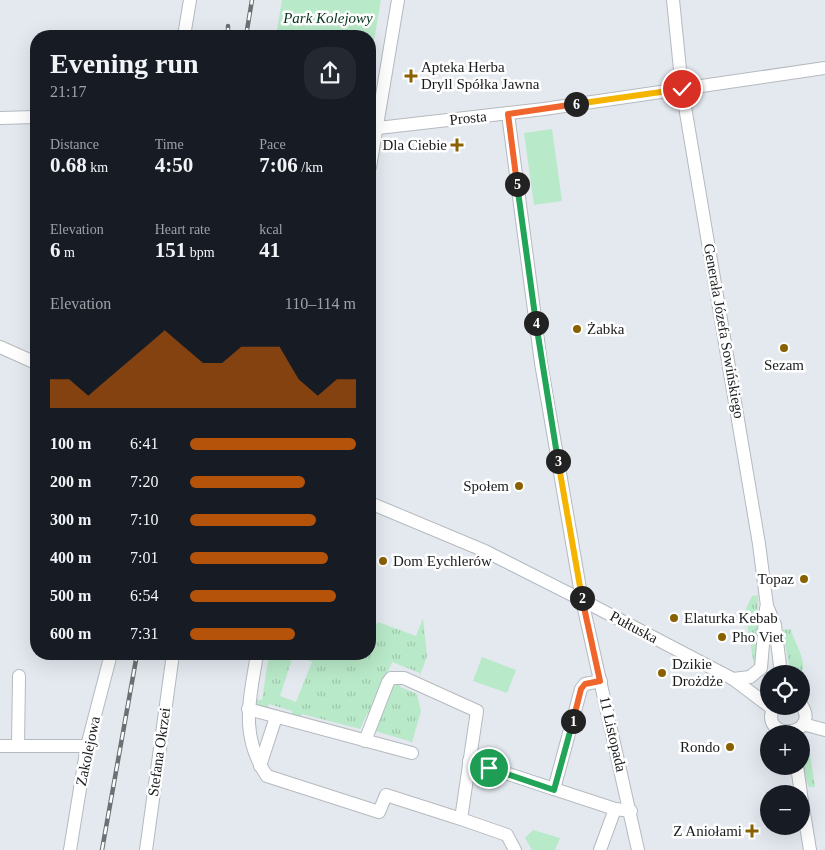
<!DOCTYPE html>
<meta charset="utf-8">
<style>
body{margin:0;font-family:"Times New Roman",serif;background:#242831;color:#f1f3f6;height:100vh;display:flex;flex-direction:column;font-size:19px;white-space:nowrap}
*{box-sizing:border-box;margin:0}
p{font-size:16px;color:#9ea1a6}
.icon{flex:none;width:28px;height:28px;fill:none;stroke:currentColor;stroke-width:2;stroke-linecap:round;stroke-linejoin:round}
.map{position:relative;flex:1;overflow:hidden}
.sheet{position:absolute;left:30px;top:30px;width:346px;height:630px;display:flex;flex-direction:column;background:#171b24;border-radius:20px;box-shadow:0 5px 20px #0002}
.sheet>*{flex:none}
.controls{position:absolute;left:760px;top:665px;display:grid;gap:10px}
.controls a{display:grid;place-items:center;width:50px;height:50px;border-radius:50%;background:#171b24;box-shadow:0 5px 20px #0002;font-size:25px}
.pin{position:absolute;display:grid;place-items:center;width:42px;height:42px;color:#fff;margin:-21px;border:2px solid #fff;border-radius:50%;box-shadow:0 1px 5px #0007}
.km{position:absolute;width:25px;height:25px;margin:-12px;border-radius:50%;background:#222;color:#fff;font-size:14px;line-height:25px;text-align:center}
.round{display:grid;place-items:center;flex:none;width:52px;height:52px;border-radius:20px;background:#242831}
.head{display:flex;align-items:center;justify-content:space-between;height:85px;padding:0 20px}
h1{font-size:28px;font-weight:700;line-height:38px}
.stats{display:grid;grid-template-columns:repeat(3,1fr);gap:8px;height:85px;padding:5px 20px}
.stats div{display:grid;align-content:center}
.stats b{font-size:21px;font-weight:700}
.stats small{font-size:14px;font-weight:400}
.stats p{font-size:14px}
.chart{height:140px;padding:10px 20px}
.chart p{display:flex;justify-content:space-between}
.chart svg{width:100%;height:90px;margin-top:5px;fill:#b45309;opacity:.7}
ul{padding:0 20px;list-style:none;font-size:16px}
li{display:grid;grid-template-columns:80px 60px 1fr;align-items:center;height:38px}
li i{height:12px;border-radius:6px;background:#b45309}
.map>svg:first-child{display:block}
.grass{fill:url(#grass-tufts)}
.park{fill:#b8e9c8}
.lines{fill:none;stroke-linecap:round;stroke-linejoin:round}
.minor-casing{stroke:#b5babf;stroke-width:14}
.minor{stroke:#fff;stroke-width:12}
.rail-casing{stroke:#6c7074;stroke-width:4.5}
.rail{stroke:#fff;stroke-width:2.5;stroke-dasharray:8;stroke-linecap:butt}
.split-1-casing{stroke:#fff;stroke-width:10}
.split-2-casing{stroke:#fff;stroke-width:10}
.split-3-casing{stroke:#fff;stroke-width:10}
.split-4-casing{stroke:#fff;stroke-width:10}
.split-5-casing{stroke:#fff;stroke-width:10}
.split-6-casing{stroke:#fff;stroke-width:10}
.split-7-casing{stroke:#fff;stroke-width:10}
.split-1{stroke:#22a559;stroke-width:6}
.split-2{stroke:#f0652b;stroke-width:6}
.split-3{stroke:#f5b400;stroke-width:6}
.split-4{stroke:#22a559;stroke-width:6}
.split-5{stroke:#22a559;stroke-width:6}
.split-6{stroke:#f0652b;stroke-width:6}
.split-7{stroke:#f5b400;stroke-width:6}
.poi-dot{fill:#896100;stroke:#fff;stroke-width:2}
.labels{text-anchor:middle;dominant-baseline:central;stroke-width:5;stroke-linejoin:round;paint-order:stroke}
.park-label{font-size:15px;font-style:italic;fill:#05341c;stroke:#fff}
.poi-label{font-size:15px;fill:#191b1d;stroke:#fff;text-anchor:start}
.street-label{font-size:15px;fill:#191b1d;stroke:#fff}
</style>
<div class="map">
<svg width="825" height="850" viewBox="0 0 825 850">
<defs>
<pattern id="grass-tufts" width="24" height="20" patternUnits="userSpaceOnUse" patternTransform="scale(1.25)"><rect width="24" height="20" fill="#b8e9c8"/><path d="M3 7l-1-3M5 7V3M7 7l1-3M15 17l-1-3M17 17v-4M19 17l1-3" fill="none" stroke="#9ec7ab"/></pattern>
</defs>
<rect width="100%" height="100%" fill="#e3e9ef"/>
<!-- grass -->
<g class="grass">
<polygon points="758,595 757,663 754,665 745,611 752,596"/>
<polygon points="423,618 427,656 418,681 420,673 392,662 371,715 367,714 360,729 302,714 300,721 293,718 292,711 269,704 267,711 258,707 254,699 262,700 269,654 290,654 293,656 280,696 296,702 312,662 308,660 310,654 370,654 370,623 376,625 378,622 416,636"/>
<path d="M791 629C793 641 809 662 801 674H791L782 630Z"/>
<polygon points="402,681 400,687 417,694 421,711 412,742 372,730 391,683"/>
<polygon points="801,751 805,751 810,754 815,787 809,787 803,772"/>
</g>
<!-- park -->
<g class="park">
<polygon points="282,0 381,0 370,63 370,36 276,36"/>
<polygon points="552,129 562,201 534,205 524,133"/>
<polygon points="482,657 516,670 507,693 473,681"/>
<polygon points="533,830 560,838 555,850 532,850 525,838"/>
</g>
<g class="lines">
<defs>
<g id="minor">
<polyline points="673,0 682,89 759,544 767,606 775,625 781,674"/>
<polyline points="184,36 190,0"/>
<polyline points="508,114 541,363 582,600 638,850"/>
<polyline points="0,118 36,117"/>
<polyline points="378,128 544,109 825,68"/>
<polyline points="370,167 398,0"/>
<polyline points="0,347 36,363"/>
<polyline points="370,503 485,551 582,600 733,679 769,706"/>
<path d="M257 654C250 699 239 735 267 776L379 812 386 795 461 819 477 711 404 678H391L388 682 365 741"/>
<polyline points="733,679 750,677 761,668 766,608"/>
<path d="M774 706C757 742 823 738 801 704"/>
<polyline points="248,709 412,753"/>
<polyline points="803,724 825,730"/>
<polyline points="0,746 87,746"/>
<polyline points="18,746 19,676"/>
<polyline points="469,761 615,809 631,811"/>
<polyline points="260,766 276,717"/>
<polyline points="797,766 801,794"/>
<polyline points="554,789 581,689 585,684 601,681"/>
<polyline points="801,795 810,850"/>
<polyline points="461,819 507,835 515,850"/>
<polyline points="70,850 87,746 111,654"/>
<polyline points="146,850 173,654"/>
<polyline points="600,850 615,809"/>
</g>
</defs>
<!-- minor casing -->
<use href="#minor" class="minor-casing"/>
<!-- minor -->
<use href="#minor" class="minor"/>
<defs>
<g id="rail">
<polyline points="228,36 228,26"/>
<polyline points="246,36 252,0"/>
<polyline points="102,850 137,654"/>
</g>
</defs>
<!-- rail casing -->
<use href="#rail" class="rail-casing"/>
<!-- rail -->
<use href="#rail" class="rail"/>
</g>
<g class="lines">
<defs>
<polyline id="split-1" points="489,768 554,790 573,721"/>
<polyline id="split-2" points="573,721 581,689 585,684 600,681 582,598"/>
<polyline id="split-3" points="558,461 582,598"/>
<polyline id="split-4" points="536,323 558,461"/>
<polyline id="split-5" points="517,184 536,323"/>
<polyline id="split-6" points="517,184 508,114 576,104"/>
<polyline id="split-7" points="576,104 682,89"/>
</defs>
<!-- split-1 casing -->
<use href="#split-1" class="split-1-casing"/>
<!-- split-2 casing -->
<use href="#split-2" class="split-2-casing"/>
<!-- split-3 casing -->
<use href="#split-3" class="split-3-casing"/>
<!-- split-4 casing -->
<use href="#split-4" class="split-4-casing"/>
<!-- split-5 casing -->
<use href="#split-5" class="split-5-casing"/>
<!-- split-6 casing -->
<use href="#split-6" class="split-6-casing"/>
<!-- split-7 casing -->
<use href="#split-7" class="split-7-casing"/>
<!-- split-1 -->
<use href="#split-1" class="split-1"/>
<!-- split-2 -->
<use href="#split-2" class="split-2"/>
<!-- split-3 -->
<use href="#split-3" class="split-3"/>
<!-- split-4 -->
<use href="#split-4" class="split-4"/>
<!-- split-5 -->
<use href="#split-5" class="split-5"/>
<!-- split-6 -->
<use href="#split-6" class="split-6"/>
<!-- split-7 -->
<use href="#split-7" class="split-7"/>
</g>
<!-- markers -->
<g class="poi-dot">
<path d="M408.5 68.5h5v5h5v5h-5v5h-5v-5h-5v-5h5z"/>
<path d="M454.5 137.5h5v5h5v5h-5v5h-5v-5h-5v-5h5z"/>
<circle cx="577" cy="329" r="5"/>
<circle cx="784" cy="348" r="5"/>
<circle cx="519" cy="486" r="5"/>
<circle cx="383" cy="561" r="5"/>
<circle cx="804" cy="579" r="5"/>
<circle cx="674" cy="618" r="5"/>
<circle cx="722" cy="637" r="5"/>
<circle cx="662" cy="673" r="5"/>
<circle cx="730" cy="747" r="5"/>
<path d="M749.5 823.5h5v5h5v5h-5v5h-5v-5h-5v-5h5z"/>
</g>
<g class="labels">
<!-- park labels -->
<g class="park-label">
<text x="328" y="18">Park Kolejowy</text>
</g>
<!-- poi labels -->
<g class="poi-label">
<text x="421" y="67">Apteka Herba<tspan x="421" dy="17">Dryll Spółka Jawna</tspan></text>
<text x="447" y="145" text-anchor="end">Dla Ciebie</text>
<text x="587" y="329">Żabka</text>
<text x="784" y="365" text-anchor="middle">Sezam</text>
<text x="509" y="486" text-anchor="end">Społem</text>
<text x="393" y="561">Dom Eychlerów</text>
<text x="794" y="579" text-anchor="end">Topaz</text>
<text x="684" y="618">Elaturka Kebab</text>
<text x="732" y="637">Pho Viet</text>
<text x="672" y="664">Dzikie<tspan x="672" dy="17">Drożdże</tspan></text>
<text x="720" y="747" text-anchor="end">Rondo</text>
<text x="742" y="831" text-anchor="end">Z Aniołami</text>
</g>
<!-- street labels -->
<g class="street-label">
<text transform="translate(468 118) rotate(-6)">Prosta</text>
<text transform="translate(724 331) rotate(80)">Generała Józefa Sowińskiego</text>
<text transform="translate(634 627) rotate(28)">Pułtuska</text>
<text transform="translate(613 734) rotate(77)">11 Listopada</text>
<text transform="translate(88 751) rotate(-78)">Zakolejowa</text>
<text transform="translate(159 752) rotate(-82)">Stefana Okrzei</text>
</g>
</g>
</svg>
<div class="controls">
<a><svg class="icon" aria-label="locate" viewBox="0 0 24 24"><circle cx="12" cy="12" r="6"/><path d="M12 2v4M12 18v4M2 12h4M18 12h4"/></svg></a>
<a>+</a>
<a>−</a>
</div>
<div class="pin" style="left:489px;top:768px;background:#1e9e55"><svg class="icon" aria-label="arrive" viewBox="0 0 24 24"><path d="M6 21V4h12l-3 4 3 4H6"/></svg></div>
<div class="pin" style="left:682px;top:89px;background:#d93025"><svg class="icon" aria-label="check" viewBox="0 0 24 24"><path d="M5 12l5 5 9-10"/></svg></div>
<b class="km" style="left:573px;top:721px">1</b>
<b class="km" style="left:582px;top:598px">2</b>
<b class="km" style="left:558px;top:461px">3</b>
<b class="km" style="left:536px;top:323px">4</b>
<b class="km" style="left:517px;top:184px">5</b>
<b class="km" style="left:576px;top:104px">6</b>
<section class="sheet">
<div class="head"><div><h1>Evening run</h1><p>21:17</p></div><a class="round"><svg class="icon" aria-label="share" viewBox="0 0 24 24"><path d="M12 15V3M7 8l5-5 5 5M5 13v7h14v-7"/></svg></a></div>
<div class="stats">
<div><p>Distance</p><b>0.68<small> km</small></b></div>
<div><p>Time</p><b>4:50</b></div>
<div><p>Pace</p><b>7:06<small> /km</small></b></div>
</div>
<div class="stats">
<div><p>Elevation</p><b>6<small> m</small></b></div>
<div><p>Heart rate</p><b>151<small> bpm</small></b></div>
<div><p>kcal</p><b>41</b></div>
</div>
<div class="chart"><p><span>Elevation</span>110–114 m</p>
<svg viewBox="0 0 160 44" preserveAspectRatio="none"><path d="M0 44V30L10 30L20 38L30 30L40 22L50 14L60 6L70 14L80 22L90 22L100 14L110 14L120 14L130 30L140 38L150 30L160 30V44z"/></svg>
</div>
<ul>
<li><b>100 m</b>6:41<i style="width:100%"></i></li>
<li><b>200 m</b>7:20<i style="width:69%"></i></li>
<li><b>300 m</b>7:10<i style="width:76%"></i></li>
<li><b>400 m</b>7:01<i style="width:83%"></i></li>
<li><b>500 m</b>6:54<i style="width:88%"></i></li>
<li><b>600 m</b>7:31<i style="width:63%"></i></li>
</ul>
</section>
</div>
